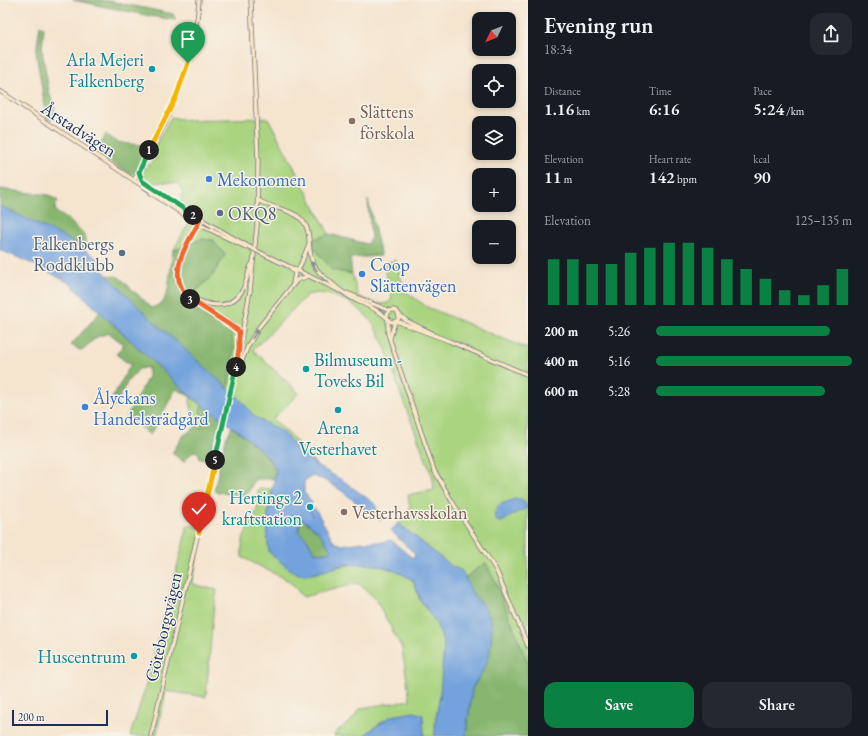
<!DOCTYPE html>
<meta charset="utf-8">
<style>
body{margin:0;font-family:"EB Garamond",serif;background:#242831;color:#f1f3f6;height:100vh;display:flex;flex-direction:column;font-size:15px;white-space:nowrap}
*{box-sizing:border-box;margin:0}
p{font-size:13px;color:#9ea1a6}
.icon{flex:none;width:22px;height:22px;fill:none;stroke:currentColor;stroke-width:2;stroke-linecap:round;stroke-linejoin:round}
.map{position:relative;flex:1;overflow:hidden}
.side{display:flex;flex-direction:column;background:#171b24;width:340px}
.side>*{flex:none}
.needle{width:26px;rotate:227deg}
.controls{position:absolute;left:472px;top:12px;display:grid;gap:8px}
.controls a{display:grid;place-items:center;width:44px;height:44px;border-radius:8px;background:#171b24;box-shadow:0 2px 6px #0003;font-size:20px}
.scale{position:absolute;left:12px;bottom:10px;width:96px;box-sizing:border-box;padding-left:4px;border:2px solid #1b2f5e;border-top:0;font-size:11px;line-height:14px;white-space:nowrap;color:#1b2f5e;-webkit-text-stroke:3px #f7f3e8;paint-order:stroke}
.pin{position:absolute;display:grid;place-items:center;width:34px;height:34px;color:#fff;margin:-41px -17px;border-radius:50% 50% 50% 0;rotate:-45deg;box-shadow:0 0 4px #0007}
.pin .icon{rotate:45deg}
.km{position:absolute;width:20px;height:20px;margin:-10px;border-radius:50%;background:#222;color:#fff;font-size:11px;line-height:20px;text-align:center}
.round{display:grid;place-items:center;flex:none;width:42px;height:42px;border-radius:12px;background:#242831}
.headline{display:flex;align-items:center;justify-content:space-between;height:68px;padding:0 16px}
h1{font-size:22px;font-weight:600;line-height:30px}
.figures{display:grid;grid-template-columns:repeat(3,1fr);gap:6px;height:68px;padding:4px 16px}
.figures div{display:grid;align-content:center}
.figures b{font-size:17px;font-weight:600}
.figures small{font-size:11px;font-weight:400}
.figures p{font-size:11px}
.chart{height:112px;padding:8px 16px}
.chart p{display:flex;justify-content:space-between}
.chart svg{width:100%;height:72px;margin-top:4px;stroke:#0b8043;stroke-width:6}
.button{display:flex;gap:8px;margin-top:auto;padding:8px 16px}
.button a{flex:1;height:46px;border-radius:12px;background:#0b8043;color:#fff;font-size:16px;font-weight:600;line-height:46px;text-align:center}
.button a+a{background:#242831;color:#f1f3f6}
ul{padding:0 16px;list-style:none;font-size:13px}
li{display:grid;grid-template-columns:64px 48px 1fr;align-items:center;height:30px}
li i{height:10px;border-radius:5px;background:#0b8043}
main{display:flex;flex:1;min-height:0}
.map>svg:first-child{display:block}
.green{fill:#aad480;stroke:#62826f}
.forest{fill:#87b66e;stroke:#517266}
.water{fill:#73a2dd;stroke:#47689e;fill-rule:evenodd}
.lines{fill:none;stroke-linecap:round;stroke-linejoin:round}
.secondary-casing{stroke:#676e85;stroke-width:5}
.secondary{stroke:#fbe6c4;stroke-width:3.5}
.secondary-bridge-casing{stroke:#676e85;stroke-width:5;stroke-linecap:butt}
.secondary-bridge{stroke:#fbe6c4;stroke-width:3.5}
.oneway{fill:#8b8a91}
.split-1-casing{stroke:#fff;stroke-width:8}
.split-2-casing{stroke:#fff;stroke-width:8}
.split-3-casing{stroke:#fff;stroke-width:8}
.split-4-casing{stroke:#fff;stroke-width:8}
.split-5-casing{stroke:#fff;stroke-width:8}
.split-6-casing{stroke:#fff;stroke-width:8}
.split-1{stroke:#f5b400;stroke-width:5}
.split-2{stroke:#22a559;stroke-width:5}
.split-3{stroke:#f0652b;stroke-width:5}
.split-4{stroke:#f0652b;stroke-width:5}
.split-5{stroke:#22a559;stroke-width:5}
.split-6{stroke:#f5b400;stroke-width:5}
.culture-dot{fill:#0f9aa8;stroke:#f7f3e8;stroke-width:1.5}
.education-dot{fill:#8d6e63;stroke:#f7f3e8;stroke-width:1.5}
.shop-dot{fill:#3f7fe0;stroke:#f7f3e8;stroke-width:1.5}
.service-dot{fill:#5c6f8a;stroke:#f7f3e8;stroke-width:1.5}
.labels{text-anchor:middle;dominant-baseline:central;stroke-width:3;stroke-linejoin:round;paint-order:stroke}
.culture-label{font-size:18px;fill:#0d838f;stroke:#f7f3e8;text-anchor:end}
.education-label{font-size:18px;fill:#785e54;stroke:#f7f3e8;text-anchor:start}
.street-label{font-size:18px;fill:#1b2f5e;stroke:#f7f3e8}
.shop-label{font-size:18px;fill:#366cbe;stroke:#f7f3e8;text-anchor:start}
.service-label{font-size:18px;fill:#4e5e75;stroke:#f7f3e8;text-anchor:start}
</style>
<main>
<div class="map">
<svg width="528" height="736" viewBox="0 0 528 736">
<rect width="100%" height="100%" fill="#f7f3e8"/>
<filter id="ink" filterUnits="userSpaceOnUse"><feTurbulence type="fractalNoise" baseFrequency=".025" numOctaves="2"/><feDisplacementMap in="SourceGraphic" scale="8" xChannelSelector="R" yChannelSelector="G"/><feConvolveMatrix kernelMatrix="1 2 1 2 8 2 1 2 1" color-interpolation-filters="sRGB"/></filter>
<filter id="wash" filterUnits="userSpaceOnUse"><feTurbulence type="fractalNoise" baseFrequency=".012" numOctaves="4" result="noise"/><feDisplacementMap in="SourceGraphic" scale="16" xChannelSelector="R" yChannelSelector="G"/><feGaussianBlur stdDeviation="0.9" result="paint"/><feColorMatrix in="noise" values="0 0 0 0 0 0 0 0 0 0 0 0 0 0 0 0 0 1.4 0 .05"/><feComposite in="paint" operator="in"/></filter>
<g filter="url(#wash)">
<rect width="100%" height="100%" fill="#f5e4ce"/>
<!-- green -->
<g class="green">
<path d="M171 117 186 120 268 118 329 234 315 239 332 270 352 274 358 296C369 300 380 308 391 301L392 294 383 264 395 260 405 291 427 307 528 349V736H466L472 689 463 574 459 569 451 566 398 523 410 509 408 495 434 490 433 478C423 451 412 425 402 398 393 374 388 346 373 324 360 305 330 288 307 295L253 350 299 393 273 419 308 453 316 465 255 417 228 389 234 347 184 303 212 276 225 255 213 240 201 239 173 251 187 226 197 215 180 203 183 192 178 183 162 182 149 184 142 178 144 169 157 158 152 152Z"/>
<path d="M191 397 202 405C199 411 201 415 205 419L201 428 196 427 190 402Z"/>
<path d="M260 489H272C270 500 266 512 269 523 271 534 286 572 299 573 313 575 324 569 337 567 367 560 387 564 413 580 416 586 417 594 420 600 428 612 438 623 443 637 450 662 435 709 435 736H424V732L384 720 363 736H334L337 731 350 722 361 708 410 700 402 648 375 598 358 583 303 597 289 581 242 557C240 534 250 529 257 510 259 504 258 497 258 491Z"/>
<polygon points="188,525 203,528 192,584 217,590 213,614 206,697 166,691 156,736 130,736 145,689"/>
</g>
<!-- forest -->
<g class="forest">
<polygon points="73,0 104,0 173,14 176,20 150,16"/>
<polygon points="40,25 44,28 42,50 49,92 56,114 51,121 47,119 36,53"/>
<path d="M106 134C115 145 132 144 145 145 145 155 140 169 132 175L99 156 104 148 100 146Z"/>
<polygon points="0,189 48,195 58,201 55,206 56,212 70,221 85,236 85,249 0,206"/>
<polygon points="368,200 381,256 350,258 352,274 332,270 313,246 315,239 329,234 367,244 371,238"/>
<polygon points="201,239 213,240 225,255 212,276 184,303 231,334 234,347 228,389 152,320 107,275 119,277 152,308 163,303 168,290 173,251"/>
<polygon points="100,312 191,397 176,389 150,435 127,416 148,377 148,367 139,369 128,381 114,407 110,402 131,364 125,361 116,354 123,347 122,343 109,333 97,337 83,349 80,350 71,345"/>
<polygon points="202,405 221,418 209,458 199,459 199,454 196,451 190,454 184,462 172,453 183,436 196,427 201,428 205,419 200,413"/>
<polygon points="232,427 262,450 276,470 273,479 255,479 245,498 214,491 226,438"/>
<polygon points="301,518 320,533 332,551 323,553 314,552 307,539 298,531"/>
<polygon points="486,563 496,583 528,664 528,736 466,736 472,689 486,665 473,595 464,578"/>
</g>
<!-- water -->
<g class="water">
<path d="M0 206 68 239 101 261V269L152 320 238 397 255 417 282 432 302 453 316 465 345 482 375 504 381 520C359 509 340 483 313 476L304 481V492L312 503 307 506 313 516 310 510 313 508 316 510 334 542 342 545 363 542H383L391 540 411 557 415 558 414 553 391 531 398 523 451 566 462 571 473 595 482 603 491 620 492 627 490 651 486 665 472 689 466 736H435V724L440 694 444 643 436 623 421 601 413 580C388 565 364 560 336 567 325 570 308 578 296 573 289 570 276 558 269 552L267 537 268 514 276 470 268 457 242 434 191 397 69 283 40 267 0 250ZM301 518 320 533 331 551 323 553 314 552 307 539 298 531Z"/>
<path d="M515 499H521L528 507C524 511 520 510 516 513 510 516 507 520 501 522L497 521 494 515 499 505Z"/>
<polygon points="414,712 423,715 424,736 363,736 391,716"/>
</g>
</g>
<g filter="url(#ink)">
<g class="lines">
<defs>
<g id="secondary">
<polyline points="0,91 144,187 251,248"/>
<polyline points="139,172 142,181 148,187"/>
<path d="M134 180C167 125 195 65 199 0"/>
<polyline points="151,193 198,224 246,247"/>
<path d="M258 200C272 209 289 208 300 218 317 233 301 255 321 274 329 281 340 291 350 297 362 304 377 308 387 318"/>
<path d="M200 220C193 234 182 248 179 264 169 313 238 313 240 336"/>
<polyline points="261,253 340,291"/>
<polyline points="291,269 295,273 293,283"/>
<polyline points="298,271 309,244"/>
<polyline points="347,293 390,311"/>
<path d="M189 296C207 306 230 312 243 289 247 281 248 273 251 265"/>
<circle cx="393" cy="316" r="6"/>
<polyline points="398,314 407,321 432,333"/>
<polyline points="388,320 388,334 434,470 453,503 496,570 528,646"/>
<polyline points="396,321 449,341 528,375"/>
<polyline points="390,338 395,322"/>
<polyline points="236,374 248,346 259,327 297,280 309,276"/>
<polyline points="151,736 233,382 250,291 257,226 258,160 251,0"/>
</g>
</defs>
<!-- secondary casing -->
<use href="#secondary" class="secondary-casing"/>
<!-- secondary -->
<use href="#secondary" class="secondary"/>
<defs>
<polyline id="secondary-bridge" points="251,248 261,253"/>
</defs>
<!-- secondary-bridge casing -->
<use href="#secondary-bridge" class="secondary-bridge-casing"/>
<!-- secondary-bridge -->
<use href="#secondary-bridge" class="secondary-bridge"/>
</g>
<!-- one-way arrows -->
<defs><path id="oneway-solid" d="M-6-.8H1V-3.2L6.5 0L1 3.2V.8H-6Z"/></defs>
<g class="oneway">
<use href="#oneway-solid" transform="translate(314 266) rotate(-126)"/>
<use href="#oneway-solid" transform="translate(255 334) rotate(-59)"/>
</g>
</g>
<g class="lines" filter="url(#ink)">
<defs>
<polyline id="split-1" points="149,150 176,97 188,63"/>
<polyline id="split-2" points="149,150 139,172 142,181 193,215"/>
<path id="split-3" d="M190 299C187 295 184 293 182 289 170 265 190 240 200 220L193 215"/>
<polyline id="split-4" points="190,299 239,331 239,349 236,367"/>
<polyline id="split-5" points="215,460 236,367"/>
<polyline id="split-6" points="199,533 215,460"/>
</defs>
<!-- split-1 casing -->
<use href="#split-1" class="split-1-casing"/>
<!-- split-2 casing -->
<use href="#split-2" class="split-2-casing"/>
<!-- split-3 casing -->
<use href="#split-3" class="split-3-casing"/>
<!-- split-4 casing -->
<use href="#split-4" class="split-4-casing"/>
<!-- split-5 casing -->
<use href="#split-5" class="split-5-casing"/>
<!-- split-6 casing -->
<use href="#split-6" class="split-6-casing"/>
<!-- split-1 -->
<use href="#split-1" class="split-1"/>
<!-- split-2 -->
<use href="#split-2" class="split-2"/>
<!-- split-3 -->
<use href="#split-3" class="split-3"/>
<!-- split-4 -->
<use href="#split-4" class="split-4"/>
<!-- split-5 -->
<use href="#split-5" class="split-5"/>
<!-- split-6 -->
<use href="#split-6" class="split-6"/>
</g>
<!-- markers -->
<g class="culture-dot">
<circle cx="152" cy="69" r="4"/>
<circle cx="306" cy="369" r="4"/>
<circle cx="338" cy="410" r="4"/>
<circle cx="310" cy="507" r="4"/>
<circle cx="134" cy="656" r="4"/>
</g>
<g class="education-dot">
<circle cx="352" cy="121" r="4"/>
<circle cx="344" cy="512" r="4"/>
</g>
<g class="shop-dot">
<circle cx="209" cy="179" r="4"/>
<circle cx="362" cy="274" r="4"/>
<circle cx="85" cy="407" r="4"/>
</g>
<g class="service-dot">
<circle cx="220" cy="213" r="4"/>
<circle cx="122" cy="253" r="4"/>
</g>
<g class="labels">
<!-- culture labels -->
<g class="culture-label">
<text x="144" y="59">Arla Mejeri<tspan x="144" dy="21">Falkenberg</tspan></text>
<text x="314" y="359" text-anchor="start">Bilmuseum -<tspan x="314" dy="21">Toveks Bil</tspan></text>
<text x="338" y="427" text-anchor="middle">Arena<tspan x="338" dy="21">Vesterhavet</tspan></text>
<text x="302" y="497">Hertings 2<tspan x="302" dy="21">kraftstation</tspan></text>
<text x="126" y="656">Huscentrum</text>
</g>
<!-- education labels -->
<g class="education-label">
<text x="360" y="111">Slättens<tspan x="360" dy="21">förskola</tspan></text>
<text x="352" y="512">Vesterhavsskolan</text>
</g>
<!-- street labels -->
<g class="street-label">
<text transform="translate(79 129) rotate(33)">Årstadvägen</text>
<text transform="translate(163 627) rotate(-77)">Göteborgsvägen</text>
</g>
<!-- shop labels -->
<g class="shop-label">
<text x="217" y="179">Mekonomen</text>
<text x="370" y="264">Coop<tspan x="370" dy="21">Slättenvägen</tspan></text>
<text x="93" y="397">Ålyckans<tspan x="93" dy="21">Handelsträdgård</tspan></text>
</g>
<!-- service labels -->
<g class="service-label">
<text x="228" y="213">OKQ8</text>
<text x="114" y="243" text-anchor="end">Falkenbergs<tspan x="114" dy="21">Roddklubb</tspan></text>
</g>
</g>
</svg>
<div class="controls">
<a><svg class="needle" viewBox="-14 -14 28 28"><path d="M0-13l5 13h-10z" fill="#e53935"/><path d="M0 13l5-13h-10z" fill="#9ea1a6"/></svg></a>
<a><svg class="icon" aria-label="locate" viewBox="0 0 24 24"><circle cx="12" cy="12" r="6"/><path d="M12 2v4M12 18v4M2 12h4M18 12h4"/></svg></a>
<a><svg class="icon" aria-label="layers" viewBox="0 0 24 24"><path d="M12 4l9 5-9 5-9-5zM3 14l9 5 9-5"/></svg></a>
<a>+</a>
<a>−</a>
</div>
<div class="scale">200 m</div>
<div class="pin" style="left:188px;top:63px;background:#1e9e55"><svg class="icon" aria-label="arrive" viewBox="0 0 24 24"><path d="M6 21V4h12l-3 4 3 4H6"/></svg></div>
<div class="pin" style="left:199px;top:533px;background:#d93025"><svg class="icon" aria-label="check" viewBox="0 0 24 24"><path d="M5 12l5 5 9-10"/></svg></div>
<b class="km" style="left:149px;top:150px">1</b>
<b class="km" style="left:193px;top:215px">2</b>
<b class="km" style="left:190px;top:299px">3</b>
<b class="km" style="left:236px;top:367px">4</b>
<b class="km" style="left:215px;top:460px">5</b>
</div>
<section class="side">
<div class="headline"><div><h1>Evening run</h1><p>18:34</p></div><a class="round"><svg class="icon" aria-label="share" viewBox="0 0 24 24"><path d="M12 15V3M7 8l5-5 5 5M5 13v7h14v-7"/></svg></a></div>
<div class="figures">
<div><p>Distance</p><b>1.16<small> km</small></b></div>
<div><p>Time</p><b>6:16</b></div>
<div><p>Pace</p><b>5:24<small> /km</small></b></div>
</div>
<div class="figures">
<div><p>Elevation</p><b>11<small> m</small></b></div>
<div><p>Heart rate</p><b>142<small> bpm</small></b></div>
<div><p>kcal</p><b>90</b></div>
</div>
<div class="chart"><p><span>Elevation</span>125–135 m</p>
<svg viewBox="0 0 160 44" preserveAspectRatio="none"><path d="M5 44V16M15 44V16M25 44V19M35 44V19M45 44V12M55 44V9M65 44V6M75 44V6M85 44V9M95 44V16M105 44V22M115 44V28M125 44V35M135 44V38M145 44V32M155 44V22"/></svg>
</div>
<ul>
<li><b>200 m</b>5:26<i style="width:89%"></i></li>
<li><b>400 m</b>5:16<i style="width:100%"></i></li>
<li><b>600 m</b>5:28<i style="width:86%"></i></li>
</ul>
<div class="button"><a>Save</a><a>Share</a></div>
</section>
</main>
